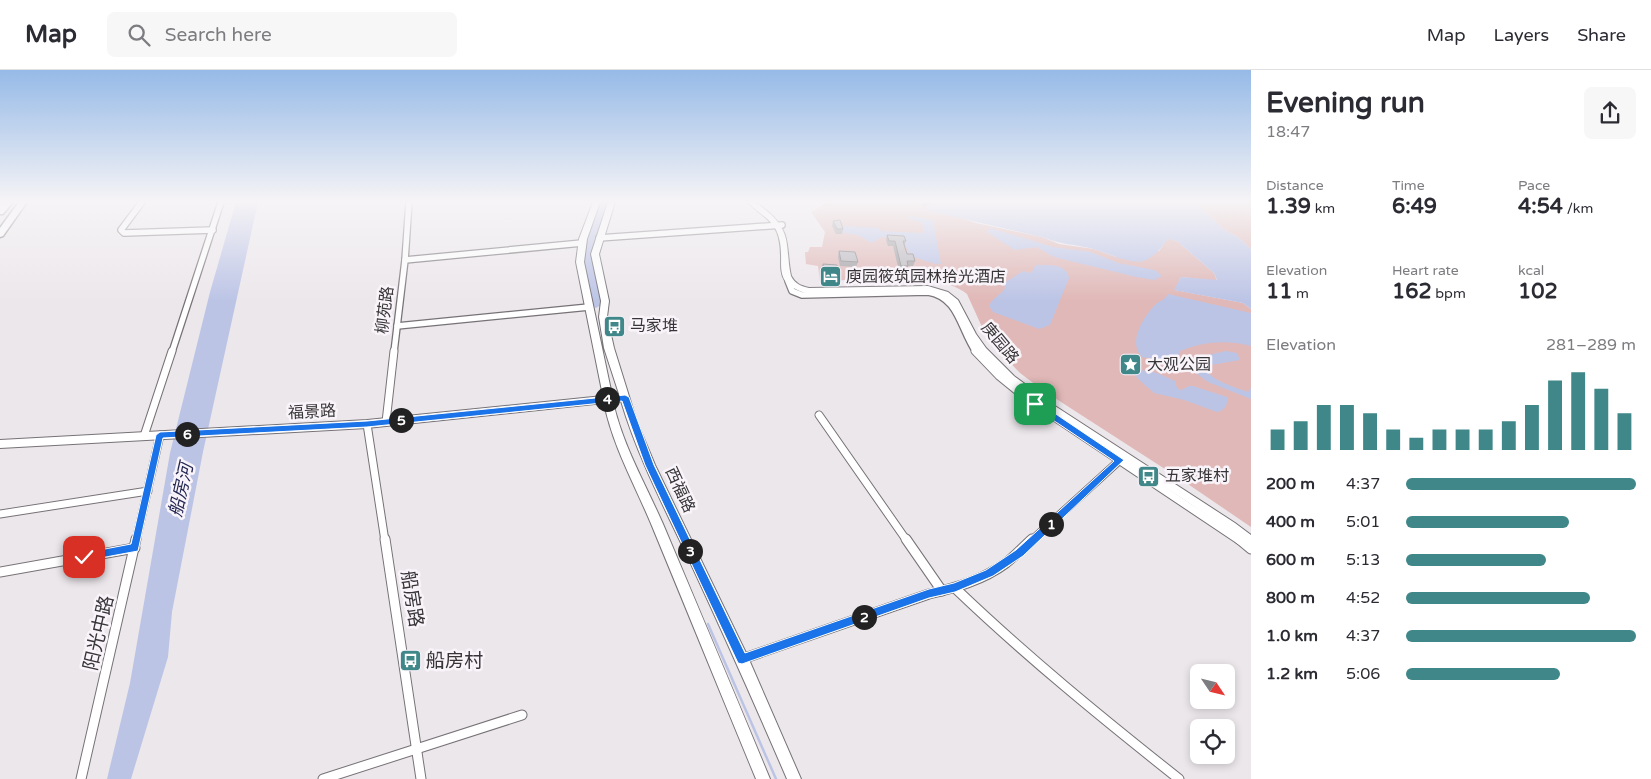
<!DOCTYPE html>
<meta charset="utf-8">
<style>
body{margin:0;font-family:"Varela Round","Noto Sans SC",sans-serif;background:#f7f7f7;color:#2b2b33;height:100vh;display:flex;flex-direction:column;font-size:19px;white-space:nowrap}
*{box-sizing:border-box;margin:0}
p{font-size:16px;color:#7c7c81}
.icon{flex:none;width:28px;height:28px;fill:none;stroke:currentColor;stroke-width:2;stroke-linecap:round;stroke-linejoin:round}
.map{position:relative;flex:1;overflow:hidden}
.drawer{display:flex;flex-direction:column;background:#fff;width:400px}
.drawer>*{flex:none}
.needle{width:32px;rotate:125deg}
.controls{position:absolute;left:1190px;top:594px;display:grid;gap:10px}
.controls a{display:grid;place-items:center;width:45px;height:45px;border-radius:8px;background:#fff;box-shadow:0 2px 8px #0003;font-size:25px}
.pin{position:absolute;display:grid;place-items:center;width:42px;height:42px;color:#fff;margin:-21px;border-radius:10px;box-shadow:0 2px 8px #0006}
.km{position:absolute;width:25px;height:25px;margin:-12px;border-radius:50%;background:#222;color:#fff;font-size:14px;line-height:25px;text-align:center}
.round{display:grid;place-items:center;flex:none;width:52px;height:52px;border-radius:8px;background:#f7f7f7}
.headline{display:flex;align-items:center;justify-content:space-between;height:85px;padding:0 15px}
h1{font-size:28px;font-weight:800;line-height:38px}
.stats{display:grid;grid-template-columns:repeat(3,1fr);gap:8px;height:85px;padding:5px 15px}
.stats div{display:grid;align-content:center}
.stats b{font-size:21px;font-weight:800}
.stats small{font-size:14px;font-weight:400}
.stats p{font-size:14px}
.chart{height:140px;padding:10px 15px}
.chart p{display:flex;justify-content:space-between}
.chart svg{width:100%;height:90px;margin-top:5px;stroke:#3f8789;stroke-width:6}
ul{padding:0 15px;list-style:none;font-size:16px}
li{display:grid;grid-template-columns:80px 60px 1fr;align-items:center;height:38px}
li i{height:12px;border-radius:6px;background:#3f8789}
header{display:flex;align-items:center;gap:30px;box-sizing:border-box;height:70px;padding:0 25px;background:#fff;border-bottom:1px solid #e1e1e2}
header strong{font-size:24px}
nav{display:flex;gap:28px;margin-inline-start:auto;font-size:18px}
.search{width:350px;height:45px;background:#f7f7f7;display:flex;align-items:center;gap:12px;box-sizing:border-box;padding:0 18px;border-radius:8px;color:#7c7c81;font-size:19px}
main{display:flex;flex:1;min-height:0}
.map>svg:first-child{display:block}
.green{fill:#e0b8b7}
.water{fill:#bcc4e6}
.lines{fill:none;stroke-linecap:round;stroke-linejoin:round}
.stream{stroke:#bcc4e6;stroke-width:2.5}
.river{fill:#bcc4e6;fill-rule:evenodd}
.street-far2-casing{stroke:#767276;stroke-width:8}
.street-far1-casing{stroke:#767276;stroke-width:9}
.street-casing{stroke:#767276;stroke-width:11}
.secondary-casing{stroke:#767276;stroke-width:2}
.primary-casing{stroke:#767276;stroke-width:3}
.street-far2{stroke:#fff;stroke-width:5.5}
.street-far1{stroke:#fff;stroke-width:7}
.street{stroke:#fff;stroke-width:9}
.secondary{fill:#fff;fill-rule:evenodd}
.primary{fill:#fff;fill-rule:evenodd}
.wall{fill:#a19fa3}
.shaded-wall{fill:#838285}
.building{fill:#bbb9be;stroke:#838285}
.route{fill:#1a73e8;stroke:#fff}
.labels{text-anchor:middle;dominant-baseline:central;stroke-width:5;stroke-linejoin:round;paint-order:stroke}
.poi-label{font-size:16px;fill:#373537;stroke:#f9f4f9;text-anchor:start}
.street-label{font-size:16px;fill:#373537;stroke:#f9f4f9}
.water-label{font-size:18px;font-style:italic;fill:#1f2450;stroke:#f9f4f9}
.near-street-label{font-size:19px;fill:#373537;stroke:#f9f4f9}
.near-poi-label{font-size:19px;fill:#373537;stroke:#f9f4f9;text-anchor:start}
</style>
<header>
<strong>Map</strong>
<div class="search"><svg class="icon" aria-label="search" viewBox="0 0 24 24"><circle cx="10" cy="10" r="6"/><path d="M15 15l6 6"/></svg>Search here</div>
<nav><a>Map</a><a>Layers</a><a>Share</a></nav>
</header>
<main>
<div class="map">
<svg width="1251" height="709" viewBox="0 0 1251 709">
<rect width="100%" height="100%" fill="#ece7eb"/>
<!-- green -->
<g class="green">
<path d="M828 132H931V135L928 137 976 153 1042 167 1059 174 1094 179 1116 187 1159 181 1168 168 1177 171 1214 203 1217 211 1181 207 1175 220 1243 233 1251 239V457L1182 410 1044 321 1020 303 987 268 967 224C953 212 925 209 906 208 896 207 884 212 874 212L871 208 820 212 818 196 806 194 805 182H808L810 177H822L825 162 811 142Z"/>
<polygon points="1194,132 1251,132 1251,179 1239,168 1223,159"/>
</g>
<!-- water -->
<g class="water">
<polygon points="236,132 258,132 203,382 172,542 168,587 131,709 107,709 130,613 170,383 210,222"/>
<path d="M931 132H1194L1223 159 1239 168 1251 179V239L1243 233 1174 220 1181 207 1217 210 1214 203 1177 171 1168 169C1162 177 1156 185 1146 190 1134 196 1107 183 1094 179 1075 174 1062 175 1042 167L925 140 923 137 930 136Z"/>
<path d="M909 146 933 150 941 194C929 194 922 188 911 187L904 172 900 168 882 167 872 173 858 165 843 163 842 156 879 158 881 161 924 163 922 152 910 150Z"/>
<polygon points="990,158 1053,177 1091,182 1118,193 1155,200 1162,206 1154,210 1136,207 1054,187 1037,177 1015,180 987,162"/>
<path d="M1036 195C1048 195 1067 193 1069 208L1050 255 1039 259 993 242 989 236C992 228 1001 225 1005 218L1004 213 1023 201 1031 203Z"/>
<path d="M1168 224 1251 243V276C1228 269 1201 272 1180 281L1179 293 1142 287C1127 272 1144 246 1156 234 1161 230 1165 230 1168 224Z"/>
<path d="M1226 281 1237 283 1240 290 1211 295 1207 296 1206 301C1216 312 1234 317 1248 322L1251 318V329L1208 312 1192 300 1194 288Z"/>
<polygon points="1141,300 1157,303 1175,311 1177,318 1182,320 1189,316 1193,316 1227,327 1228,329 1226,336 1221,341 1217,342 1184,330 1154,323 1137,308 1136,305"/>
</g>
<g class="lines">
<!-- stream -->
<polyline class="stream" points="708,554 776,709"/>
<!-- river -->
<polygon class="river" points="599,132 607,132 592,183 601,235 596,238 591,235 582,183"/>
<defs>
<g id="street-far2">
<polyline points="142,132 121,160 124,163 213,160"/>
<polyline points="599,168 782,155"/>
<polyline points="405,190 582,173"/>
<path d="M788 211 792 221 802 225 928 222C959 227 960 259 976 282"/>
<polyline points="397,256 589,237"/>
<polyline points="172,282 221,132"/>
<polyline points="394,282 405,190 409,132"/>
</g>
<g id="street-far1">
<polyline points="975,281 999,306 1026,328 1240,471"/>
<polyline points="819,345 907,471"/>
<polyline points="386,352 394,281"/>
<polyline points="367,354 385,471"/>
<polyline points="144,366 172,281"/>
<polyline points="0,444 148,421"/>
<polyline points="136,471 160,365"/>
<polyline points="1031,471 1120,390"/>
</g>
<g id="street">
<polyline points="385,469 421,709"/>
<polyline points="906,469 942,521"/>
<polyline points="1239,469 1251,479"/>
<polyline points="0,502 135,478"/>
<path d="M955 518C1026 586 1102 648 1179 709"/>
<path d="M742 589 929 524C955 518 983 510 1006 493 1015 486 1023 477 1032 469"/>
<polyline points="81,709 136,469"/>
<polyline points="323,709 522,645"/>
</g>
<g id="secondary">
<polygon points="0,132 7,132 3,138 0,138"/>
<path d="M593 132H600L587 169 584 192 612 325 619 324 604 278 599 247 601 231 591 184 608 132H615L599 184 609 231 607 247 614 278 637 352 655 395 747 585 801 709H787C756 637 724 565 691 494 666 441 638 388 621 331L613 332C623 376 645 413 663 454 699 539 735 624 770 709H756C721 625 687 540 652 456 635 415 613 377 604 333L367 358 0 378V370L367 350 603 326 576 192 579 169Z"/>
<path d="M748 132C757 132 761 136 768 142 793 163 785 179 791 206 795 214 801 216 809 218L928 216 948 222 958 230 976 264 986 278 1014 306 1055 336 1235 453 1251 465V476L1186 431 1048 341 1017 319 998 302 979 283 967 264 952 234 942 226 928 222 809 224C766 212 789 192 777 162 772 149 756 142 748 132Z"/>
</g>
<g id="primary">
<polygon points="5,132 13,132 3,144 0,144 0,137"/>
<polygon points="19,132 27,132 3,166 0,167 0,158"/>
</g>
</defs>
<!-- street-far2 casing -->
<use href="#street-far2" class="street-far2-casing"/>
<!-- street-far1 casing -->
<use href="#street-far1" class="street-far1-casing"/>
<!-- street casing -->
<use href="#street" class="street-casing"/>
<!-- secondary casing -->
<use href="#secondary" class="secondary-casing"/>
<!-- primary casing -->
<use href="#primary" class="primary-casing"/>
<!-- street-far2 -->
<use href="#street-far2" class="street-far2"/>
<!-- street-far1 -->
<use href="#street-far1" class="street-far1"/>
<!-- street -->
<use href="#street" class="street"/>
<!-- secondary -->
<use href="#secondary" class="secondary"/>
<!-- primary -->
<use href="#primary" class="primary"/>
</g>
<!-- wall -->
<g class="wall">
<polygon points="919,132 930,132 929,134 923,137"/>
<polygon points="833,151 843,159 842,164 836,164 832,156"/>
<polygon points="887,165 906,171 904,176 907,184 915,191 913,196 908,196 906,201 899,201 893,176 888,176 886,170"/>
<polygon points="839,181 858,192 856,197 840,196 838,187"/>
<polygon points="823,194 838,201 838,204 834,203 835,208 834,211 824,210 822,197"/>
</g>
<!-- shaded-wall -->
<polygon class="shaded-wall" points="924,132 930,132 929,134 923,137"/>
<!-- building -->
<g class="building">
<polygon points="840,150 843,159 837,159 833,151"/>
<polygon points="887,165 904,166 906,171 903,171 907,184 913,184 915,191 907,191 908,196 901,196 895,171 889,171"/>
<polygon points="839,181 855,182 858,192 841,191"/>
<polygon points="823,194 837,195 838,201 834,201 835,208 825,208"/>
</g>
<!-- sky -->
<linearGradient id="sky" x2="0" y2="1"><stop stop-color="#96bae7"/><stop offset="0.57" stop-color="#f6f4f6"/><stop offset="1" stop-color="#f6f4f6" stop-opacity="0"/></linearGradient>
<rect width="1251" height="231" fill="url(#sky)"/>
<!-- route -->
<polygon class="route" points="625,325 629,327 654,395 745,583 929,519 954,513 986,500 1016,480 1114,391 1032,336 1032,332 1038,332 1124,390 1023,486 993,506 955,522 929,528 742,594 738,593 645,395 622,331 367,357 163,368 138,481 84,491 79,487 84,483 131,474 156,365 160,362 367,351"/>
<!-- icons -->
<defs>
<symbol id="hotel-square" viewBox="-11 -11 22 22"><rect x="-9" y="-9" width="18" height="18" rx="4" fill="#3f8789" stroke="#f9f4f9"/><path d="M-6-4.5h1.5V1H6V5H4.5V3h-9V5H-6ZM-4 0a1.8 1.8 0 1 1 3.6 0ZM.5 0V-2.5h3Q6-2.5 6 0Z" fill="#fff"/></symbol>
<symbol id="bus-square" viewBox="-11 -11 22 22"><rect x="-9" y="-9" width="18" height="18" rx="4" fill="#3f8789" stroke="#f9f4f9"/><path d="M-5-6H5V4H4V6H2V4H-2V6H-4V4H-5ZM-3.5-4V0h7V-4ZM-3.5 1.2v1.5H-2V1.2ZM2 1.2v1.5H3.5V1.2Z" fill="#fff"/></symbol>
<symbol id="sight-square" viewBox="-11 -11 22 22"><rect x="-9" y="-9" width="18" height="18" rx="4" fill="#3f8789" stroke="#f9f4f9"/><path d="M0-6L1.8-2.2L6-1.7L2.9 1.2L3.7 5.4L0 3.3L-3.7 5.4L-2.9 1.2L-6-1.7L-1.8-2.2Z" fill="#fff"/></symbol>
</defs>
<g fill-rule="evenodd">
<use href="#hotel-square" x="818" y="194" width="25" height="25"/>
<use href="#bus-square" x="602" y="244" width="25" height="25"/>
<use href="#sight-square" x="1118" y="282" width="25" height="25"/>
<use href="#bus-square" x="1136" y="394" width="25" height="25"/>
<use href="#bus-square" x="398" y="578" width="25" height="25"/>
</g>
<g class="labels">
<!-- poi labels -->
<g class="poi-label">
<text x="846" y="207">庾园筱筑园林拾光酒店</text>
<text x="630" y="256">马家堆</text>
<text x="1147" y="295">大观公园</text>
<text x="1165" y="406">五家堆村</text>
</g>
<!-- street labels -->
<g class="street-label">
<text transform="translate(385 240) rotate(-83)">柳苑路</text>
<text transform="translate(1000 273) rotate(50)">庚园路</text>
<text transform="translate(312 342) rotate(-3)">福景路</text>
<text transform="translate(680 420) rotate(65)">西福路</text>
</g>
<!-- water labels -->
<g class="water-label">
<text transform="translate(181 420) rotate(-77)">船房河</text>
</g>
<!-- near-street labels -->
<g class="near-street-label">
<text transform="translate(412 529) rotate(81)">船房路</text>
<text transform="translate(99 563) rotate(-77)">阳光中路</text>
</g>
<!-- near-poi labels -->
<g class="near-poi-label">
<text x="426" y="591">船房村</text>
</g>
</g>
</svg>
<div class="controls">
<a><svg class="needle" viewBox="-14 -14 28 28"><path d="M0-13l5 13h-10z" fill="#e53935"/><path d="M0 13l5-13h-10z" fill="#7c7c81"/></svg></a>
<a><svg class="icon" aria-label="locate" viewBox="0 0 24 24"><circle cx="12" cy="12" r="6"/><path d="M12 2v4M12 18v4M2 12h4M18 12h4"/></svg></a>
</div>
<div class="pin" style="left:1035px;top:334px;background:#1e9e55"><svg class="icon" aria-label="arrive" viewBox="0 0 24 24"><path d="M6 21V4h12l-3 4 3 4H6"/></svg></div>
<div class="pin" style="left:84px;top:487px;background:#d93025"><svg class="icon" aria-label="check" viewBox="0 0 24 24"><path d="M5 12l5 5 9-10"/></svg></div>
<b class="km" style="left:1051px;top:454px">1</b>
<b class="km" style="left:864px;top:547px">2</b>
<b class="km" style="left:690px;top:481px">3</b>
<b class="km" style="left:607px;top:329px">4</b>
<b class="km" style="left:401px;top:350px">5</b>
<b class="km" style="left:187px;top:364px">6</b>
</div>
<section class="drawer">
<div class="headline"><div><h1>Evening run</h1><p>18:47</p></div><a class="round"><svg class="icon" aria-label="share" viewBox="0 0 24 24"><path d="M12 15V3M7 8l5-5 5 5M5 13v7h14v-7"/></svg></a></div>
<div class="stats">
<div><p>Distance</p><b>1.39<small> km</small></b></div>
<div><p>Time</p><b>6:49</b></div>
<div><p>Pace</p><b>4:54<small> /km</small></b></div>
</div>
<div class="stats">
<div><p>Elevation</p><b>11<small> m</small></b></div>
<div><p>Heart rate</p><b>162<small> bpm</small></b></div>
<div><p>kcal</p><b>102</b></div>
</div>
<div class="chart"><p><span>Elevation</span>281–289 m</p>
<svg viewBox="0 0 160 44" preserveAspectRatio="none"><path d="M5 44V34M15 44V30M25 44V22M35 44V22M45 44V26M55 44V34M65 44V38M75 44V34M85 44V34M95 44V34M105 44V30M115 44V22M125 44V10M135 44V6M145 44V14M155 44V26"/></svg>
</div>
<ul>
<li><b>200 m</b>4:37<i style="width:100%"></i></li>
<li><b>400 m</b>5:01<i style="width:71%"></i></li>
<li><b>600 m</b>5:13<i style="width:61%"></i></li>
<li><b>800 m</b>4:52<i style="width:80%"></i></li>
<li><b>1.0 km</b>4:37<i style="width:100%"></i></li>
<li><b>1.2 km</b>5:06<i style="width:67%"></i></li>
</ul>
</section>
</main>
